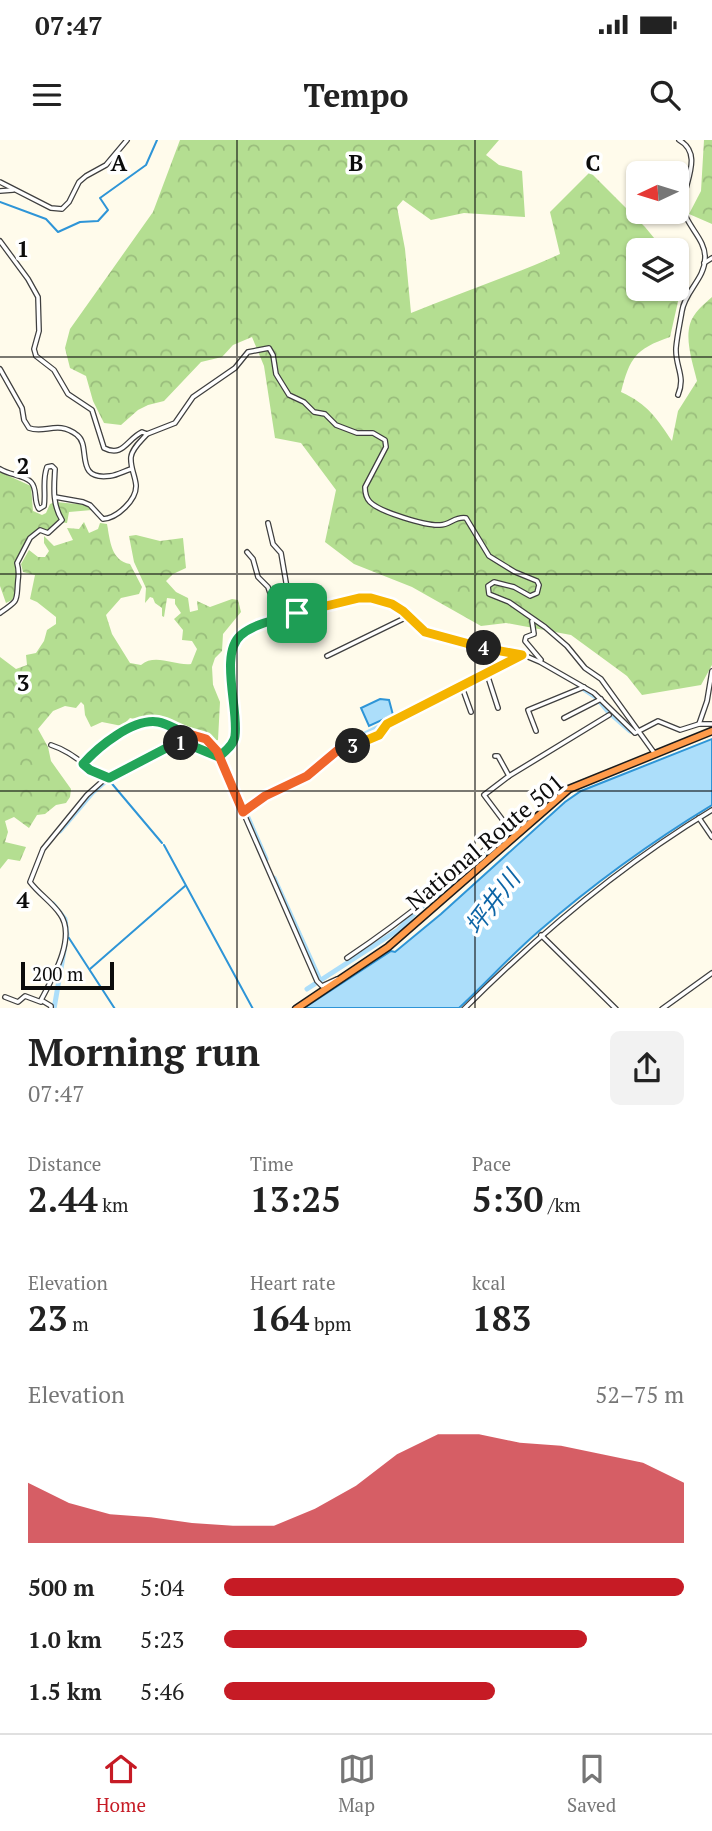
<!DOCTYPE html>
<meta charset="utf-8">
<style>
body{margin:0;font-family:"PT Serif","Noto Sans JP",serif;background:#f2f2f2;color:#222;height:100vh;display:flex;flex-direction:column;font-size:26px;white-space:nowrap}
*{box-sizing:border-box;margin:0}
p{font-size:23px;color:#767676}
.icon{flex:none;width:38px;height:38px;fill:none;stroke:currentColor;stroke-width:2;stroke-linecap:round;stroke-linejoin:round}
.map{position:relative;height:868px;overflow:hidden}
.sheet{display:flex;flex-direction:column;background:#fff;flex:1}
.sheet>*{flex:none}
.needle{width:46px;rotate:266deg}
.fabs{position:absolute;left:626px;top:21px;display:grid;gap:14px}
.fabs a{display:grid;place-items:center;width:63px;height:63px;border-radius:10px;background:#fff;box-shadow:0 2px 5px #0004;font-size:35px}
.scale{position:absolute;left:21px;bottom:18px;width:93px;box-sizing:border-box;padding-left:7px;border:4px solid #0c0c0c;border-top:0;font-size:19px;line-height:24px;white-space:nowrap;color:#0c0c0c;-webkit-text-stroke:5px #fff;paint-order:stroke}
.pin{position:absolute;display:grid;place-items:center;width:60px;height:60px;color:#fff;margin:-30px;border-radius:14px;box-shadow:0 4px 10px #0006}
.km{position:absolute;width:35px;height:35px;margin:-18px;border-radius:50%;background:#222;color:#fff;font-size:19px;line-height:35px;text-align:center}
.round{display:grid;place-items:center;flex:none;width:74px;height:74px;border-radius:10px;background:#f2f2f2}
.summary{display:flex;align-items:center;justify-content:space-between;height:119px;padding:0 28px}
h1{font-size:38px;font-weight:800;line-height:52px}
.stats{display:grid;grid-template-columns:repeat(3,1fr);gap:10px;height:119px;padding:7px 28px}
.stats div{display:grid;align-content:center}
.stats b{font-size:35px;font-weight:800}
.stats small{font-size:19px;font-weight:400}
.stats p{font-size:19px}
.chart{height:196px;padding:14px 28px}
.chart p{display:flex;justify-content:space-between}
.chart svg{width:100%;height:126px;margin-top:7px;fill:#c61b25;opacity:.7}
ul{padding:0 28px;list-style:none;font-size:23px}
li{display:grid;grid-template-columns:112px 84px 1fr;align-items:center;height:52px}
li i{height:18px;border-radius:9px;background:#c61b25}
.status{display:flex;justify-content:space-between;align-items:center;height:49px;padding:0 35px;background:#fff;direction:ltr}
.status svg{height:19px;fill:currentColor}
header{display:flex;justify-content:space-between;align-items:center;height:91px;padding:0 28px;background:#fff;font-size:32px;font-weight:800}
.dock{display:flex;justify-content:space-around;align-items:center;height:98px;border-top:2px solid #e0e0e0;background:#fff;font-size:19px;color:#767676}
.dock a{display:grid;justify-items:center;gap:4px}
.dock .selected{color:#c61b25}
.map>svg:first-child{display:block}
.forest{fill:url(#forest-crowns)}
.water{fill:#acdefa;stroke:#2e95d7;stroke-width:2}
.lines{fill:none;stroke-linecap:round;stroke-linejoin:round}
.stream{stroke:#2e95d7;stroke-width:2}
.canal{stroke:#acdefa;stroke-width:3.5}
.river{stroke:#acdefa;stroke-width:5}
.minor-casing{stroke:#3f3f3f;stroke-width:6}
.highway-casing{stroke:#1d1d1d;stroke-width:9}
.minor{stroke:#fff;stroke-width:3.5}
.highway{stroke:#ff9b4a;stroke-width:6}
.split-1-casing{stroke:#fff;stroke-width:14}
.split-2-casing{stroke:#fff;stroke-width:14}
.split-3-casing{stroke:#fff;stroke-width:14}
.split-4-casing{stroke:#fff;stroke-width:14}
.split-5-casing{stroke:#fff;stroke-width:14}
.split-1{stroke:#22a559;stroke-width:9}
.split-2{stroke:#22a559;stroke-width:9}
.split-3{stroke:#f0652b;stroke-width:9}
.split-4{stroke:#f5b400;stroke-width:9}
.split-5{stroke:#f5b400;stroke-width:9}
.grid{fill:none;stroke:#0c0c0c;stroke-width:2;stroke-opacity:0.55}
.labels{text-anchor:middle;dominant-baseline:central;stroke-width:7;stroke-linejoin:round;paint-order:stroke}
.street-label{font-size:23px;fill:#0c0c0c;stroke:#fff}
.water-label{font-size:24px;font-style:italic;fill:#0d65a6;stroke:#fff}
.grid-label{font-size:23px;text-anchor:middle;font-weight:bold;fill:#0c0c0c;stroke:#fff;stroke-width:7;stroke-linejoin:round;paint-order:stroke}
</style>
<div class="status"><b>07:47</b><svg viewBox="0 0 49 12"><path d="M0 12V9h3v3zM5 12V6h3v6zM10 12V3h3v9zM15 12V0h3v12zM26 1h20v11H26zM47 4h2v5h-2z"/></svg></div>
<header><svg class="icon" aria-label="menu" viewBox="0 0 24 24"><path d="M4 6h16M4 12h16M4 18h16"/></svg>Tempo<svg class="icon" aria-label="search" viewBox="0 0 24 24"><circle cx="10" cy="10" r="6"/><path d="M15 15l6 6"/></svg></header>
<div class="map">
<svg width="712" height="869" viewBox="0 0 712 869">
<defs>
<pattern id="forest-crowns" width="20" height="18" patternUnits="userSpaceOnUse" patternTransform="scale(1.75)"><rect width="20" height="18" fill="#b4de91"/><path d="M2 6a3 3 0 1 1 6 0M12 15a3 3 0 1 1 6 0" fill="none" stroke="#9abd7c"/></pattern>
</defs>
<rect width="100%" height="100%" fill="#fffbeb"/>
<!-- forest -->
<g class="forest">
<path d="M180 0H499L486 15 499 25 522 31 525 77 464 73 431 80 403 60 397 67 405 109 411 173C460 153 511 136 560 114L550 72 590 32 645 87 664 110H639V149H677V126L684 135 670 197C635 209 630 218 621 252 648 264 657 279 672 301L678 271 697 241C693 224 685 201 690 184 693 173 704 164 712 157V525L701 545 642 555 627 536 571 495 506 483 481 486 412 447 354 424 325 402 336 350 301 303 275 298 264 226 252 197 233 205 222 217 201 222 164 261 148 265 138 270 121 285 104 283 93 261 86 236 70 228 65 208 70 189 153 72Z"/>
<polygon points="704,0 712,0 712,84 689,74 701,51"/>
<polygon points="0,332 31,346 33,371 42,375 46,373 50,364 55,362 88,365 92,370 69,372 67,383 60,382 46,394 37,390 31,395 16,422 17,451 12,460 6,463 0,446"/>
<path d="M84 382 89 393 98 389 100 383 107 384C110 400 111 421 130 424L142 447 139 454 121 458 106 475 112 494 130 523 141 525C155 513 175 526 191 524L197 509 192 501 182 500 183 490 174 479 181 473 175 464V459L167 458 164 477 162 476V468L155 463 153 458 150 457 145 463 146 448 134 422 129 396 136 395 160 401 183 398 186 428 173 434 166 441 176 452 188 458 190 472 198 470 197 461 210 467 232 459 238 460 241 472 223 494 222 511 215 518 212 527 213 545 220 562 218 600 210 602C204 595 168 577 158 576 146 575 146 581 130 578L122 586 102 582 91 587 85 575 84 565 81 562 76 568 65 566 53 571 38 589 48 607 51 621 71 649 70 657 66 663 56 665 45 674 37 675 29 688 14 677 5 681 8 692 5 702 26 707 20 721 8 719 0 729V517L16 529 27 525 26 515 36 513 44 501 47 490 56 484V477L37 462 30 459 35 435 23 432 21 424 29 410 38 417H45L49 411 44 403V396L54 406 73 400 67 388 79 389Z"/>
</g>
<!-- water -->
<g class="water">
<polygon points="380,559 389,560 393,575 369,586 361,568"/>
<path d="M712 599V665C651 702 593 744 539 791 511 815 486 843 459 868H304L391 811 395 812 441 774 565 662 581 651Z"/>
</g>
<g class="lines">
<!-- stream -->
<g class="stream">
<polyline points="0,62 46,79 58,92 80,82 98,81 108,70 100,58 146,25 157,0"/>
<polyline points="108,639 162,703"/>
<polyline points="164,705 253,869"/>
<polyline points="67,795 115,869"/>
<polyline points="90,829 185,746"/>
</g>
<!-- canal -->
<g class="canal">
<polyline points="337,609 349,601 389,581"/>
<polyline points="264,655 295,642"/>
</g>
<!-- river -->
<g class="river">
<polyline points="412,482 423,494 435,496"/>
<polyline points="452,499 486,510"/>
<polyline points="233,531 235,506"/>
<polyline points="579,546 597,558 610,574"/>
<polyline points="613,576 630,591"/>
<polyline points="236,589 234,604 222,618 266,719"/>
<polyline points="111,634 172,603 181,602 201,608"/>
<polyline points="60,691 93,652 108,639"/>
<polyline points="274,738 320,840"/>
<polyline points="53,764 65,779 67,795"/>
<polyline points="307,849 398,790 420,768 457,740 493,706"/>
<polyline points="54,869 65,805"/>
</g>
<defs>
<g id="minor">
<polyline points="0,42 51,68 62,69 69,62 79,42 86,36 106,25 127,0"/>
<polyline points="0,51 13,50"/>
<path d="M0 101 28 139 38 157 39 191 34 209 36 216 54 230 68 254 92 270 104 308C123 318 127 299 142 292L147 294 175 283 193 257 235 228 248 212 269 208 273 215 276 234 289 255 304 262 314 272 325 274 336 285 357 293H373L385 300 386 307 365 347C365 353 366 358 370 362 380 372 426 386 440 385 450 385 455 376 466 378L489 416 515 432 537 441 539 445 537 453 530 456 514 447 494 442 488 446 489 454 509 462 545 487 567 506 585 528 601 539 655 614"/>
<polyline points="704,123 712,118"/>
<path d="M0 229 22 268 24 280 29 288C45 294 58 280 77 295 92 306 73 341 110 336 118 335 124 331 131 329"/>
<path d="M678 255C686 236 675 227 676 208 677 196 680 183 682 171 685 151 705 139 705 118 706 98 683 84 683 64 684 43 704 14 679 0"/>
<path d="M0 329C9 335 24 335 31 342 38 349 33 361 39 369L44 366C46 353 42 340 47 327L52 326 55 329C54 347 52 364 62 380L48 393 40 390 30 398 17 423C19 430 19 433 18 440 16 462 20 459 0 473"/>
<path d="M55 357 83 362 90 365 103 379C117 378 137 360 136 345 135 335 130 327 131 317 132 308 142 300 147 294"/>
<polyline points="268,383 273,404 281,413 287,448 297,473"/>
<polyline points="247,412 253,419 258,437 268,447 279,480"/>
<polyline points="532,481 534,494 526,497 525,501 541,520"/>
<polyline points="327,516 409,476"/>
<polyline points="487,534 498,568"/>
<polyline points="462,547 471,572"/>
<polyline points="564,578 601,559"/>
<polyline points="699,584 707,561 712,531"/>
<polyline points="536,591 528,570 584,547"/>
<path d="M51 605C73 612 86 628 106 638"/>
<polyline points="495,616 498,616 509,636"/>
<polyline points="219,617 232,604 235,595 231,515 236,499 252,489 297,473 364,457 392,464 403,471 420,488 430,494 458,499 484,508 526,516 540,522 594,553 635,593 658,581 680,590 699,584 712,584"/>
<path d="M83 624C99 607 133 578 159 582 168 584 175 590 184 592 200 597 211 600 220 616"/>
<polyline points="127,627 130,630 139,624"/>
<polyline points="243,672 265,656 292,646 307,636 338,610 361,604 379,595 387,584 520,516"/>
<polyline points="699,678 712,697"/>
<polyline points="541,795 616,869"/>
<path d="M347 818C405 779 458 737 508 687L484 655 509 636 609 575"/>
<polyline points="5,857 18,862 25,856 41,862"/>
<path d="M51 869V866L41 860C52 839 77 797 60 774 52 762 39 754 30 742L43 709 87 655 106 638 178 603 190 605 219 617 317 841 322 846 337 839"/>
<path d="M464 869C539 794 621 725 712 670"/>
<polyline points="662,869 712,833"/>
</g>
<polyline id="highway" points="296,869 388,807 569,649 712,591"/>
</defs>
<!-- minor casing -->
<use href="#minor" class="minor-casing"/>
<!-- highway casing -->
<use href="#highway" class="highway-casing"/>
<!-- minor -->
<use href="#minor" class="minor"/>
<!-- highway -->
<use href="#highway" class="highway"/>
</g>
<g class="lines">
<defs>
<path id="split-1" d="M181 603 190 605 219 617C225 611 234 605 235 596 239 570 219 513 241 495 255 483 280 479 297 473"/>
<path id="split-2" d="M181 603 174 604 109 638 90 630 83 624C98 607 133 578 158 582 169 584 178 591 189 594"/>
<polyline id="split-3" points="189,594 206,599 217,611 243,672 265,656 307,636 338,610 353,606"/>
<polyline id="split-4" points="353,606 379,595 387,584 522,515 484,508"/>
<polyline id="split-5" points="297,473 359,458 371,458 392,464 403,471 425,492 484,508"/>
</defs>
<!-- split-1 casing -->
<use href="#split-1" class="split-1-casing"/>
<!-- split-2 casing -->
<use href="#split-2" class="split-2-casing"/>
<!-- split-3 casing -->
<use href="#split-3" class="split-3-casing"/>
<!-- split-4 casing -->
<use href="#split-4" class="split-4-casing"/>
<!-- split-5 casing -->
<use href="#split-5" class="split-5-casing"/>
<!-- split-1 -->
<use href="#split-1" class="split-1"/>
<!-- split-2 -->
<use href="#split-2" class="split-2"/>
<!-- split-3 -->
<use href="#split-3" class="split-3"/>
<!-- split-4 -->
<use href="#split-4" class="split-4"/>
<!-- split-5 -->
<use href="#split-5" class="split-5"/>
</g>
<!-- grid -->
<path class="grid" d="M237 0V869M475 0V869M0 217H712M0 434H712M0 651H712"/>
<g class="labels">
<!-- street labels -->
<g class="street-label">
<text transform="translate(485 702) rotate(-40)">National Route 501</text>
</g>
<!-- water labels -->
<g class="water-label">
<text transform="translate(492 762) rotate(-53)">坪井川</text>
</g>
</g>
<g class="grid-label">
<text x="119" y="31">A</text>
<text x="356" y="31">B</text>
<text x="593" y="31">C</text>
<text x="23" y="117">1</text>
<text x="23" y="334">2</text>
<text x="23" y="551">3</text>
<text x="23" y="768">4</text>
</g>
</svg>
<div class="fabs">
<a><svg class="needle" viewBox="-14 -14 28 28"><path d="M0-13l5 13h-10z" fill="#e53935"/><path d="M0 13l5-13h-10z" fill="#767676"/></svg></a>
<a><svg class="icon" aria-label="layers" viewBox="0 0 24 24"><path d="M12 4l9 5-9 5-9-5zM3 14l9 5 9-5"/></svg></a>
</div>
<div class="scale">200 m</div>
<div class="pin" style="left:297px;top:473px;background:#1e9e55"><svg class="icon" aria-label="arrive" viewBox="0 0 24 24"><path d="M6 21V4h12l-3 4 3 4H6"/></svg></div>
<b class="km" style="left:181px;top:603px">1</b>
<b class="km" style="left:353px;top:606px">3</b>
<b class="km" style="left:484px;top:508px">4</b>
</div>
<section class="sheet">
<div class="summary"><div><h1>Morning run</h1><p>07:47</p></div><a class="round"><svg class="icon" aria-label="share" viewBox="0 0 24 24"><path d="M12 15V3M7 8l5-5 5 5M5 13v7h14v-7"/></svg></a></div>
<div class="stats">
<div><p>Distance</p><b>2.44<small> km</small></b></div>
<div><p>Time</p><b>13:25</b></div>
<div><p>Pace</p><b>5:30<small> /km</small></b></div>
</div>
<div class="stats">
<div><p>Elevation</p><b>23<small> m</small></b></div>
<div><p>Heart rate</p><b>164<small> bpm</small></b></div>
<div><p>kcal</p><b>183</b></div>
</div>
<div class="chart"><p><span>Elevation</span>52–75 m</p>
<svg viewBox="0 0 160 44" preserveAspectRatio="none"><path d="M0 44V23L10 30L20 34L30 35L40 37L50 38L60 38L70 32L80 24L90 13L100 6L110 6L120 9L130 10L140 13L150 16L160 23V44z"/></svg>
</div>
<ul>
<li><b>500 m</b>5:04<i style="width:100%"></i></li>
<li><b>1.0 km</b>5:23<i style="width:79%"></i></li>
<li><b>1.5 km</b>5:46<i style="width:59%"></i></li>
</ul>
</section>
<nav class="dock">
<a class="selected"><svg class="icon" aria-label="home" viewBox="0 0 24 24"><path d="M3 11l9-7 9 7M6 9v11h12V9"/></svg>Home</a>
<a><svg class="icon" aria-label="map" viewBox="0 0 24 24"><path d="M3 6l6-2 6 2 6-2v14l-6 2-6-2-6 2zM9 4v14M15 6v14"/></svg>Map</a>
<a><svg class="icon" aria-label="saved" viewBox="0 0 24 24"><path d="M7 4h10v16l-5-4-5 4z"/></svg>Saved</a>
</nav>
